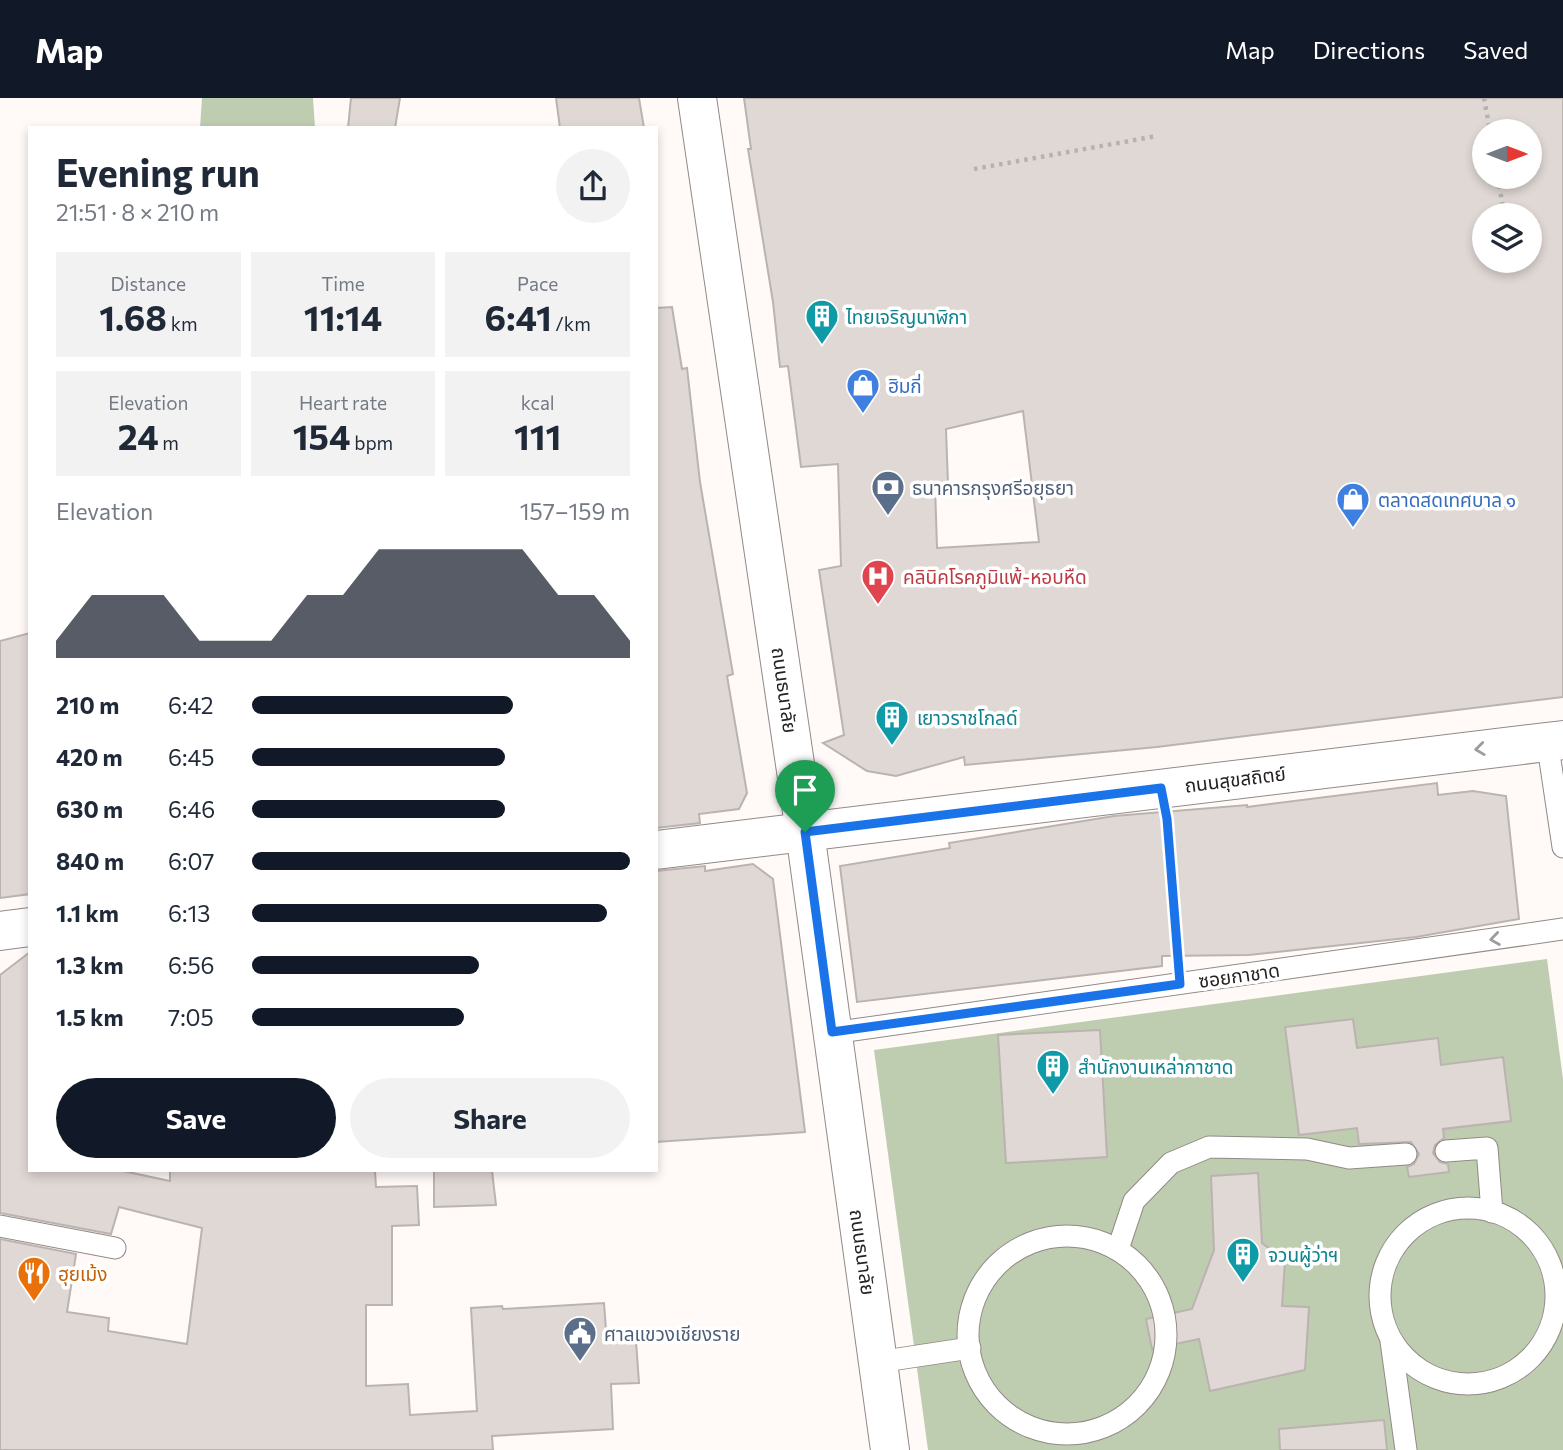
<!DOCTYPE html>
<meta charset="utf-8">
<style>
body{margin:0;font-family:Commissioner,"Noto Sans Thai",sans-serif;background:#f2f2f3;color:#1f2937;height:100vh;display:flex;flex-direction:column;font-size:26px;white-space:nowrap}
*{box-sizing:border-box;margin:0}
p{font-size:23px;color:#747a83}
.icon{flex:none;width:38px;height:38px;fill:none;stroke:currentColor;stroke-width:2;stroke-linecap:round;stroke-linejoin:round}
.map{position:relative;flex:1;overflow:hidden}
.drawer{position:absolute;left:28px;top:28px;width:630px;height:1046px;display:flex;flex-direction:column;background:#fff;border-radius:0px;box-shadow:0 4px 10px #0003}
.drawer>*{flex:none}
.needle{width:46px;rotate:90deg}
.buttons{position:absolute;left:1472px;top:21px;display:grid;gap:14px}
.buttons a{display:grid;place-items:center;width:70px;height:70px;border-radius:50%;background:#fff;box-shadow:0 4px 10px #0003;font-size:35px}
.pin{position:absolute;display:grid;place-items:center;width:60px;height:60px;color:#fff;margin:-72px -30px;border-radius:50% 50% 50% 0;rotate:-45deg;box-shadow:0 0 7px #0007}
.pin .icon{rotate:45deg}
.round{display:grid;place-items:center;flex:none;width:74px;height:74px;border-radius:37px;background:#f2f2f3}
.summary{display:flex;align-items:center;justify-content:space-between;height:119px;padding:0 28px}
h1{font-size:38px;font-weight:700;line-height:52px}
.stats{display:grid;grid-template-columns:repeat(3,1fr);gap:10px;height:119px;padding:7px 28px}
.stats div{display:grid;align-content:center;border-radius:0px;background:#f2f2f3;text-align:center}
.stats b{font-size:35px;font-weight:700}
.stats small{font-size:19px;font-weight:400}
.stats p{font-size:19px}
.chart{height:196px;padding:14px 28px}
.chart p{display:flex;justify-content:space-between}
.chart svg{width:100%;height:126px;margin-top:7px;fill:#111827;opacity:.7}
.cta{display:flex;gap:14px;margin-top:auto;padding:14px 28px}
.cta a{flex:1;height:80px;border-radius:42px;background:#111827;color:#fff;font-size:28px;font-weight:700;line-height:80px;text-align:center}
.cta a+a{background:#f2f2f3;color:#1f2937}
ul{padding:0 28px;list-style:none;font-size:23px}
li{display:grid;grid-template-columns:112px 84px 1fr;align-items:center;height:52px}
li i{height:18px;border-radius:9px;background:#111827}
header{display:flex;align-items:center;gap:42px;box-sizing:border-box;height:98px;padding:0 35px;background:#111827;color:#fff}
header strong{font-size:33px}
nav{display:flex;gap:38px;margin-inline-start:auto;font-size:24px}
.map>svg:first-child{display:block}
.green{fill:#becdb0}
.building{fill:#e0d8d4;stroke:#bbb3af;stroke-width:2;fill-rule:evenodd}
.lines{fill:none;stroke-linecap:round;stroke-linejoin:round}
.service-casing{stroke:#918a86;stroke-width:23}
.tertiary-casing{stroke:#918a86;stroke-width:40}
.path{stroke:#b6b2b0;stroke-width:4.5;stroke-dasharray:3.5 5;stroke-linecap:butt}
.service{stroke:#fff;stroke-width:21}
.tertiary{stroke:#fff;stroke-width:38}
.oneway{stroke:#9d9c9b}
.route-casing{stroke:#fff;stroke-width:14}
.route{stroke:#1a73e8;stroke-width:9}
.labels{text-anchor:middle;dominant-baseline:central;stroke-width:7;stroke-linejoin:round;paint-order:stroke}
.culture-label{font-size:19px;fill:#0d838f;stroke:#fff;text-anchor:start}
.shop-label{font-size:19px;fill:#366cbe;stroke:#fff;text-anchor:start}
.service-label{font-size:19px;fill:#4e5e75;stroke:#fff;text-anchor:start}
.health-label{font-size:19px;fill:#be3a42;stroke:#fff;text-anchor:start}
.street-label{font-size:19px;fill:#252221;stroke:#fff}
.food-label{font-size:19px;fill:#c56008;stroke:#fff;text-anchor:start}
</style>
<header>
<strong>Map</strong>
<nav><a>Map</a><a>Directions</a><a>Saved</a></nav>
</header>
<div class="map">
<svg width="1563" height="1352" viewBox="0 0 1563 1352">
<rect width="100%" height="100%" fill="#fffaf8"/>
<!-- green -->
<g class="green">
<polygon points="202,0 313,0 315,30 200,30"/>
<polygon points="1547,861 1563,981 1563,1352 928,1352 874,952"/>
</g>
<!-- building -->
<g class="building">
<polygon points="351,0 400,0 395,30 348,30"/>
<polygon points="556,0 639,0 644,30 560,30"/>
<path d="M744 0H1563V599L1157 649 965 667 964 659 896 678 867 673 823 645 844 637 819 472 841 468 838 366 801 369 788 268 780 269 773 204 748 51H751ZM1484 33H1530V79H1484ZM1484 117H1530V163H1484ZM1023 313 1039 444 937 450 935 387 948 386 946 331Z"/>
<polygon points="672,209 682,271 687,270 700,384 733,576 727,578 747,695 739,711 699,716 700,725 656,730 656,210"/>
<polygon points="30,535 30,796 0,800 0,543"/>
<polygon points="1437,685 1438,697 1473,693 1506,698 1519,821 1416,839 1249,857 1162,858 1162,868 857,904 840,768 950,750 949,745 1114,718 1247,707 1247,709"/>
<polygon points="753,766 773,781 805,1034 656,1044 656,773 705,768 705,773"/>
<polygon points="30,854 30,1073 123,1073 170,1083 170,1073 375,1073 376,1089 417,1088 419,1127 392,1128 392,1207 366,1207 366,1288 408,1286 410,1317 477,1313 471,1210 502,1208 503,1211 604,1205 607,1245 636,1243 639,1285 611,1286 613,1331 492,1338 493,1352 0,1352 0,1141 76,1156 67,1214 109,1220 108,1233 187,1246 202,1130 119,1109 111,1136 0,1115 0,877"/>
<polygon points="1353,921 1357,950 1438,940 1441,967 1503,959 1511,1023 1443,1031 1444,1040 1435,1047 1433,1055 1440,1064 1448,1066 1449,1074 1409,1079 1407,1069 1414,1066 1419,1056 1411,1044 1359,1046 1357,1030 1299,1037 1285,929"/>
<polygon points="1100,932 1107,1059 1006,1065 998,937"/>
<polygon points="434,1073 492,1073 496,1107 434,1109"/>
<polygon points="1258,1075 1262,1145 1285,1163 1282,1208 1309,1209 1305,1272 1210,1293 1199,1241 1152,1251 1146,1221 1192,1211 1214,1152 1211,1078"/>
<polygon points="1384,1322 1387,1352 1280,1352 1279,1331"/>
</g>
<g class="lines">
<defs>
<g id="service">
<polyline points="1547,642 1563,749"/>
<polyline points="832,935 1563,831"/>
<polyline points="1446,1053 1487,1050 1492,1114"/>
<circle cx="1468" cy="1198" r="88"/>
<polyline points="0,1128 115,1150"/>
<circle cx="1067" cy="1237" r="99"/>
<polyline points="1118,1151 1134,1103 1171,1065 1209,1049 1307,1051 1349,1060 1406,1056"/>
<polyline points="1391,1243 1406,1352"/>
<polyline points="878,1264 970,1250"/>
</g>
<g id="tertiary">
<polyline points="697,0 805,734 890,1352"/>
<polyline points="656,752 1563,642"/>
<polyline points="0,833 30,829"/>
</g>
</defs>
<!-- service casing -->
<use href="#service" class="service-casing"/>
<!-- tertiary casing -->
<use href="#tertiary" class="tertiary-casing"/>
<!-- path -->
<g class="path">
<polyline points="1484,0 1490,33"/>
<polyline points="974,71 1157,38"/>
<polyline points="1498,79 1504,117"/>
<polyline points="1167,725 1178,860"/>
</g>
<!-- service -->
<use href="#service" class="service"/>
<!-- tertiary -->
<use href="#tertiary" class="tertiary"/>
</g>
<!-- one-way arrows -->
<defs><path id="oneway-chevron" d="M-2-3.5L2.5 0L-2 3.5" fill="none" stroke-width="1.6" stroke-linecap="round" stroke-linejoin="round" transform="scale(1.75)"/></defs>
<g class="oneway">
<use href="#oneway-chevron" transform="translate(1480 651) rotate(173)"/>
<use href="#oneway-chevron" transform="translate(1495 841) rotate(172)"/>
</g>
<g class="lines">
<defs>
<polygon id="route" points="1161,690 1167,721 1180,886 832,934 805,734"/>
</defs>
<!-- route casing -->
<use href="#route" class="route-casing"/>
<!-- route -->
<use href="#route" class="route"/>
</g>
<!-- icons -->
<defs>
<symbol id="building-pin" viewBox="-11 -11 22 30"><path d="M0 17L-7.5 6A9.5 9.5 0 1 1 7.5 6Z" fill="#0f9aa8" stroke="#fff"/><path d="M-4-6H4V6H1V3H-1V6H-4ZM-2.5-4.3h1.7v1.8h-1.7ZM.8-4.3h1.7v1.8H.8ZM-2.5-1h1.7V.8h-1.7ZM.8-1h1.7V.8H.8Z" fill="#fff"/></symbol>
<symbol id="shop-pin" viewBox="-11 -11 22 30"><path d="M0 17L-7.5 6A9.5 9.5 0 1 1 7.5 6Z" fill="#3f7fe0" stroke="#fff"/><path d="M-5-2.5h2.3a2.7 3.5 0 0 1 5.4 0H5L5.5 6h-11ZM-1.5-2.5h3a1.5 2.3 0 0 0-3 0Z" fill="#fff"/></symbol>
<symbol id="bank-pin" viewBox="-11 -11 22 30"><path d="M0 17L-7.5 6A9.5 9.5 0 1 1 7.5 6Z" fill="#5c6f8a" stroke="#fff"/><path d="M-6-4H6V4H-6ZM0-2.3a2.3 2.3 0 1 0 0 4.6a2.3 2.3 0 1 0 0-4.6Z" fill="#fff"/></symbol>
<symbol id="hospital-pin" viewBox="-11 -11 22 30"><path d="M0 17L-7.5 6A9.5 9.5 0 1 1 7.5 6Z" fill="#e0444e" stroke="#fff"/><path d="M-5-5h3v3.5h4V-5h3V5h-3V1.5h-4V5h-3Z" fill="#fff"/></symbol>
<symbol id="restaurant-pin" viewBox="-11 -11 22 30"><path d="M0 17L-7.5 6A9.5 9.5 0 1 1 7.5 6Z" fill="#e8710a" stroke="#fff"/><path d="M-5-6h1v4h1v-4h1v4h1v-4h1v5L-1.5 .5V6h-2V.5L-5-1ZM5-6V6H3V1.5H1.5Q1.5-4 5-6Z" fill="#fff"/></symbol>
<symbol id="civic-pin" viewBox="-11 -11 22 30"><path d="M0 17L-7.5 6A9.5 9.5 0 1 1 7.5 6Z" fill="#5c6f8a" stroke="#fff"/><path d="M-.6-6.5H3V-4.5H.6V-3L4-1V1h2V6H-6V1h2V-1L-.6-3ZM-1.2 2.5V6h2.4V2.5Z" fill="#fff"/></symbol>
</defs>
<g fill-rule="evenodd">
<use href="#building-pin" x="803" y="199" width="38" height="52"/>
<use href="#shop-pin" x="844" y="268" width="38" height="52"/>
<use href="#bank-pin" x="869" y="370" width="38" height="52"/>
<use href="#shop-pin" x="1334" y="382" width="38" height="52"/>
<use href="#hospital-pin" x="859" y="459" width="38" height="52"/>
<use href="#building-pin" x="873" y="600" width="38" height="52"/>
<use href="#building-pin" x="1034" y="949" width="38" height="52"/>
<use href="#building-pin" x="1224" y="1137" width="38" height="52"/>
<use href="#restaurant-pin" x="15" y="1156" width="38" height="52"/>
<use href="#civic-pin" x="561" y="1216" width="38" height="52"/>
</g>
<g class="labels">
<!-- culture labels -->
<g class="culture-label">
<text x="846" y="218">ไทยเจริญนาฬิกา</text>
<text x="917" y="619">เยาวราชโกลด์</text>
<text x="1078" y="968">สำนักงานเหล่ากาชาด</text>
<text x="1268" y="1156">จวนผู้ว่าฯ</text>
</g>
<!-- shop labels -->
<g class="shop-label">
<text x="888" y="287">ฮิมกี่</text>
<text x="1378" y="401">ตลาดสดเทศบาล ๑</text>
</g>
<!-- service labels -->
<g class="service-label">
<text x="912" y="389">ธนาคารกรุงศรีอยุธยา</text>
<text x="604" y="1235">ศาลแขวงเชียงราย</text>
</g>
<!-- health labels -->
<g class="health-label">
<text x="903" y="478">คลินิคโรคภูมิแพ้-หอบหืด</text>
</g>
<!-- street labels -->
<g class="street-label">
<text transform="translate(785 592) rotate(82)">ถนนธนาลัย</text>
<text transform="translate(1235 681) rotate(-7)">ถนนสุขสถิตย์</text>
<text transform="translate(1239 877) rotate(-8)">ซอยกาชาด</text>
<text transform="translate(863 1154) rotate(82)">ถนนธนาลัย</text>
</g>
<!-- food labels -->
<g class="food-label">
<text x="58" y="1175">ฮุยเม้ง</text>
</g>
</g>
</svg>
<div class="buttons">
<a><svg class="needle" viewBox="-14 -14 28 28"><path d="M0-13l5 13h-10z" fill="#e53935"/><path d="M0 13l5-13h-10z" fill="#747a83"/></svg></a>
<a><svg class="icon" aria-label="layers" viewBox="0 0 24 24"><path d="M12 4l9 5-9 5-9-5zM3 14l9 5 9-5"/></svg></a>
</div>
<div class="pin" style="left:805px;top:734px;background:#1e9e55"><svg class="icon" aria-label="arrive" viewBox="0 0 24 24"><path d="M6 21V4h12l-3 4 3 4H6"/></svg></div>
<section class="drawer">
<div class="summary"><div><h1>Evening run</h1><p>21:51 · 8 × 210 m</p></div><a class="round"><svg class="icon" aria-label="share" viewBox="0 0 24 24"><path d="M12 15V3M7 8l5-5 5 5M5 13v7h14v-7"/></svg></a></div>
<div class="stats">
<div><p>Distance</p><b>1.68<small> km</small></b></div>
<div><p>Time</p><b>11:14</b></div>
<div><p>Pace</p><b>6:41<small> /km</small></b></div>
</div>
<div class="stats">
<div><p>Elevation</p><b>24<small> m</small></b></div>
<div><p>Heart rate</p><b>154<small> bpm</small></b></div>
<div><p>kcal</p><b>111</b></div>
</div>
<div class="chart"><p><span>Elevation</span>157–159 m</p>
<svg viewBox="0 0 160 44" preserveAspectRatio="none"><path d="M0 44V38L10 22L20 22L30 22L40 38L50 38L60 38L70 22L80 22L90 6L100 6L110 6L120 6L130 6L140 22L150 22L160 38V44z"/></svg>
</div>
<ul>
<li><b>210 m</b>6:42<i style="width:69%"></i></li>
<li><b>420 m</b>6:45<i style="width:67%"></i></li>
<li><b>630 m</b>6:46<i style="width:67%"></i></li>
<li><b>840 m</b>6:07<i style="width:100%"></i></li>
<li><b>1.1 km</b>6:13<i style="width:94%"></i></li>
<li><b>1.3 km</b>6:56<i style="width:60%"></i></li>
<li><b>1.5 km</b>7:05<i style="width:56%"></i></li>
</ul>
<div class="cta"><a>Save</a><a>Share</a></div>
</section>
</div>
